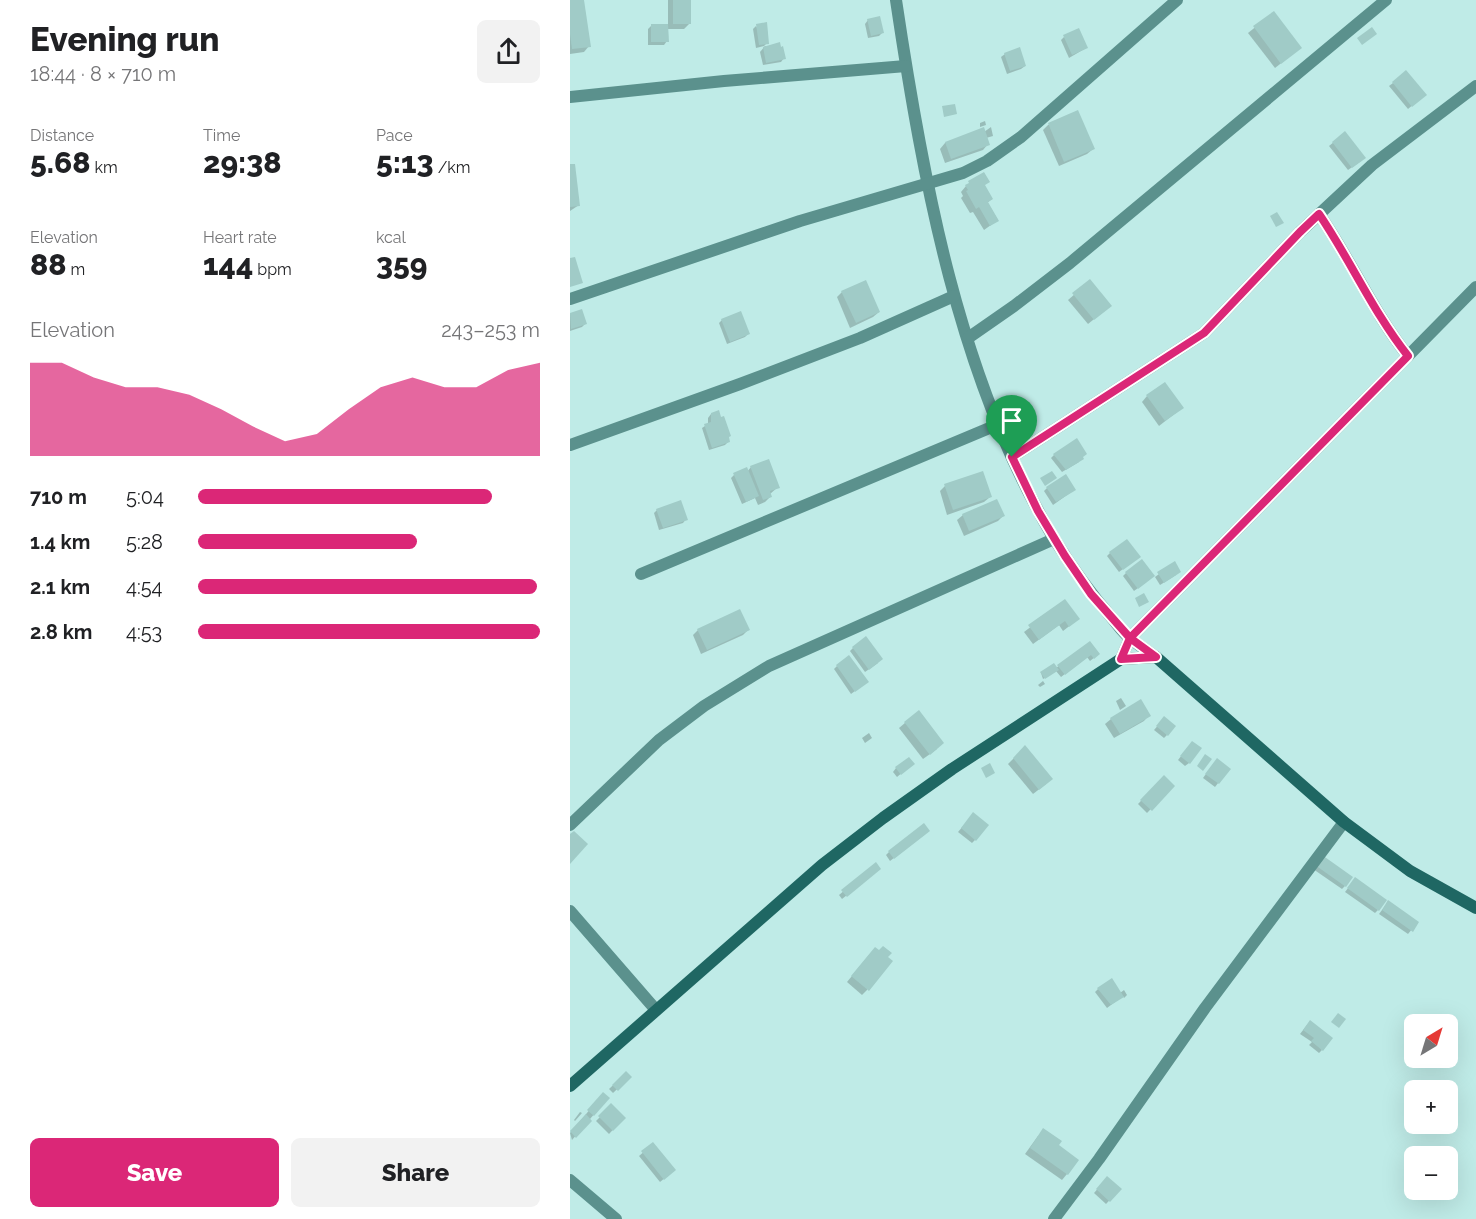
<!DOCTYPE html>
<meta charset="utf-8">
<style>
body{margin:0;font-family:Raleway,sans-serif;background:#f2f2f2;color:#202124;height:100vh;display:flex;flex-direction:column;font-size:22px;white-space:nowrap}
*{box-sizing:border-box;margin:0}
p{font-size:20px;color:#757577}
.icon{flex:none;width:33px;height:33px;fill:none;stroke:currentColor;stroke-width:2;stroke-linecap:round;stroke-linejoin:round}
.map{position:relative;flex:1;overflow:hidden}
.drawer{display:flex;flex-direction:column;background:#fff;width:570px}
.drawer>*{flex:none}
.needle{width:39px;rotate:38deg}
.fabs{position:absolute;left:834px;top:1014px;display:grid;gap:12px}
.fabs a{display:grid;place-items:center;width:54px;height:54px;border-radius:9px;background:#fff;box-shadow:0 6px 24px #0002;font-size:30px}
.pin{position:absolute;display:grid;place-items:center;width:51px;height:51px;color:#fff;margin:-62px -26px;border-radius:50% 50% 50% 0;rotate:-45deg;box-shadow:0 0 6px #0007}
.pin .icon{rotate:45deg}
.round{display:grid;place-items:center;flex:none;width:63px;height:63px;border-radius:9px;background:#f2f2f2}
.summary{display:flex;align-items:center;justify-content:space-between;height:102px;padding:0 30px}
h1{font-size:33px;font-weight:800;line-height:45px}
.metrics{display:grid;grid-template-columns:repeat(3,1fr);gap:9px;height:102px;padding:6px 30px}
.metrics div{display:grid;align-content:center}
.metrics b{font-size:30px;font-weight:800}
.metrics small{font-size:16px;font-weight:400}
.metrics p{font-size:16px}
.chart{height:168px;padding:12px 30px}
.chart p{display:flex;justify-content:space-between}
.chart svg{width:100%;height:108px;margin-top:6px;fill:#db2777;opacity:.7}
.button{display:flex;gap:12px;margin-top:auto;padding:12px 30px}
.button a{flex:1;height:69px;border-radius:9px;background:#db2777;color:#fff;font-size:24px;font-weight:800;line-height:69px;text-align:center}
.button a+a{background:#f2f2f2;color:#202124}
ul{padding:0 30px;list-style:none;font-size:20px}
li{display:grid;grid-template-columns:96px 72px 1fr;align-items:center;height:45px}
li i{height:15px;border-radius:8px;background:#db2777}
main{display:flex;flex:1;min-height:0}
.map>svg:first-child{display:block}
.shadow{fill:#0003}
.building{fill:#a0cbc7}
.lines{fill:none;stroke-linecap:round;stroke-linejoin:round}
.street{stroke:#5b918d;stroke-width:12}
.secondary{stroke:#1f6763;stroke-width:12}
.route-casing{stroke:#fff;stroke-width:12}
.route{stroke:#db2777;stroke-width:8}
</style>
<main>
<section class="drawer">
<div class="summary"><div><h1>Evening run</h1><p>18:44 · 8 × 710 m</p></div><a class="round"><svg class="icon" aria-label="share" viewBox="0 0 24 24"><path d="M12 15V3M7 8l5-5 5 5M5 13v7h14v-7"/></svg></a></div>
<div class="metrics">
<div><p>Distance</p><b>5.68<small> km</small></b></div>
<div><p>Time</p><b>29:38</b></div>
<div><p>Pace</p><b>5:13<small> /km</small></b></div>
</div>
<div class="metrics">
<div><p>Elevation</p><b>88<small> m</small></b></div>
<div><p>Heart rate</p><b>144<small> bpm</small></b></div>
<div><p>kcal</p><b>359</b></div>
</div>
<div class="chart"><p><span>Elevation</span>243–253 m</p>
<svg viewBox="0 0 160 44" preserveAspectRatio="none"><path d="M0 44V6L10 6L20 12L30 16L40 16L50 19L60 25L70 32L80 38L90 35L100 25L110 16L120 12L130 16L140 16L150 9L160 6V44z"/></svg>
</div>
<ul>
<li><b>710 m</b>5:04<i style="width:86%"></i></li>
<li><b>1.4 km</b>5:28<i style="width:64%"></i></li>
<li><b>2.1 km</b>4:54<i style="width:99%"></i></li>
<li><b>2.8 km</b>4:53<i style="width:100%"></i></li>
</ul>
<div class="button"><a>Save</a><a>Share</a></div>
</section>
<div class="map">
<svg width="906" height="1219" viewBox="0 0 906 1219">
<rect width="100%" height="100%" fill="#bfebe7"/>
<!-- shadow -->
<g class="shadow">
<polygon points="0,0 12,0 19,46 14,52 0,54"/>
<polygon points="98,0 119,0 120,23 114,29 97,29 97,41 94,45 78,45 78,29 81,26 98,25"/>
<polygon points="703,13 724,53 705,68 678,33"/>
<polygon points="298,20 312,33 309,36 298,38 295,24"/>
<polygon points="186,26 197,43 194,46 186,48 183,29"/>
<polygon points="494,37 516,48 499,58 491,40"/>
<polygon points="195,46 214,58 211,62 193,65 190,52"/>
<polygon points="435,54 455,66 451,69 437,74 431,57"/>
<polygon points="823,83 851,98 838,109 819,86"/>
<polygon points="507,112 523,149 517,154 489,166 473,130 478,125"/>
<polygon points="415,121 416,125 410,127 410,123"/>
<polygon points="421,127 423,136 416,138 418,144 413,150 375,163 370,149 375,143 414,132"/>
<polygon points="775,133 791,161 778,170 759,146"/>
<polygon points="0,166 9,205 0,211"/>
<polygon points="396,186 414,186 422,199 417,203 428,220 414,230 403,212 400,213 391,198 393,196 391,192"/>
<polygon points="520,281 534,311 518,324 498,300"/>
<polygon points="272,292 309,312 303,317 280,328 267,297"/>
<polygon points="11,311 15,324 12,327 0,331 0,314"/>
<polygon points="152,320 178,334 175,337 157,344 149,323"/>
<polygon points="577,396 612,408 589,426 572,402"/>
<polygon points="141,414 159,441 155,445 139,450 132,428 138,424 138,418"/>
<polygon points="484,455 509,462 492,472 481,458"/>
<polygon points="181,467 208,487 200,494 201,496 195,502 188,505 185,498 172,504 161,478 164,475 177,472"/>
<polygon points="375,486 420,497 414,502 377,515 370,491"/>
<polygon points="477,488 504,490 483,505 474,491"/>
<polygon points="87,510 116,519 113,523 89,530 84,513"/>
<polygon points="393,515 433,516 428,521 394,536 387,520"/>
<polygon points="540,553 565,560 549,572 537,556"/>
<polygon points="604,563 606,575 590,585 585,577"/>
<polygon points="556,573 580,579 564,591 553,576"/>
<polygon points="495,601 502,624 493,631 489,625 463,644 454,632"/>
<polygon points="128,630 178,630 173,635 131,654 123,635"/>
<polygon points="520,643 525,657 520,661 517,657 491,677 486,671 473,679 471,673 486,668"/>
<polygon points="283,648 308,663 295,672 280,651"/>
<polygon points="267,666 293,685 281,694 264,669"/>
<polygon points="473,681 475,684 470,687 468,685"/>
<polygon points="551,698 556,706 550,710 546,701"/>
<polygon points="348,712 367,749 353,759 329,728"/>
<polygon points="579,715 574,721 544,738 535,724 541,719"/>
<polygon points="591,722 597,735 594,738 584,730"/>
<polygon points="299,733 302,738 295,743 292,738"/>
<polygon points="619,746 619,763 615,766 608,760"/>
<polygon points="455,747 476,784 463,794 438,764"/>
<polygon points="644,763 659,769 645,787 633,778"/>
<polygon points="339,767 327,777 323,772 326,768"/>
<polygon points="594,777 603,786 577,813 568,804"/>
<polygon points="400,818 405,840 402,843 388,832"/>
<polygon points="355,834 320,861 316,855 319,852"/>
<polygon points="749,860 775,886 772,889 743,869"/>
<polygon points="306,864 306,872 272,899 269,895"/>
<polygon points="782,883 808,910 805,913 775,892"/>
<polygon points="815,906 847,923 838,934 809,914"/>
<polygon points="300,954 297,990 292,995 277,982"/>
<polygon points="528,989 550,993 554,990 557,995 554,998 553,996 537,1008 525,992"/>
<polygon points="737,1025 752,1050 749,1053 739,1045 742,1042 730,1034"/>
<polygon points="56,1073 60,1077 43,1093 39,1089"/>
<polygon points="33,1094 38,1098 2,1140 0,1133"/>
<polygon points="41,1106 54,1118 39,1134 26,1121"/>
<polygon points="10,1112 12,1113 5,1121 4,1120"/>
<polygon points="468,1136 487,1146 497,1174 492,1180 455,1154"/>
<polygon points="83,1144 101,1173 90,1182 69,1156"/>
<polygon points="537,1178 550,1189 536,1204 524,1193"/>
</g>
<!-- building -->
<g class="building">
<polygon points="0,0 14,0 21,47 2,49 0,34"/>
<rect x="103" y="0" width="18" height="24"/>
<polygon points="704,11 732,48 711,64 683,26"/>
<polygon points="310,16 314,33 301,36 297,19"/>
<polygon points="197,22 199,44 189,45 186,24"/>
<polygon points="81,24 98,24 99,42 81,42"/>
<polygon points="802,27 807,34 792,45 787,38"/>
<polygon points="509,28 518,48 502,55 493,35"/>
<polygon points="210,42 211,47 213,46 216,59 196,63 193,47"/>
<polygon points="450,47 456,66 440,71 434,53"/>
<polygon points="836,70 857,95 842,107 822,82"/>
<polygon points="385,104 387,114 374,117 372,106"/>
<polygon points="508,110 525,149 494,162 478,123"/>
<polygon points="414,127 420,145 381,159 375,142"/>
<polygon points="775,131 796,158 782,168 762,142"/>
<polygon points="0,164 5,164 10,206 0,207"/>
<polygon points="414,172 420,182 415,185 423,199 418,202 429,221 420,226 409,207 406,209 396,191 398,190 395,185 399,183 398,181"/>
<polygon points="707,212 714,223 706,227 700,216"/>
<polygon points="5,257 13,283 0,287 0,258"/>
<polygon points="520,279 542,306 524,320 502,293"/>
<polygon points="296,280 310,312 286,323 271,291"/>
<polygon points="12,309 17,324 1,329 0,313"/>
<polygon points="171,311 180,334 160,342 151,319"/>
<polygon points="595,382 614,408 595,421 576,395"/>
<polygon points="149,410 151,417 154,416 161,436 159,437 160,442 142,448 134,424 141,422 141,413"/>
<polygon points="507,438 517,454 513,457 514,459 496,470 483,454"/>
<polygon points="199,459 210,488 200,491 202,497 193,500 180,466"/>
<polygon points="177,467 189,496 176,502 163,473"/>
<polygon points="413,471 422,497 383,510 374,484"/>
<polygon points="482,471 487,478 475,486 470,478"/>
<polygon points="496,474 506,490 486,502 476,487"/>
<polygon points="427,499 435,516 399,531 392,514"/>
<polygon points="111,500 118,520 93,528 86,509"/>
<polygon points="557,539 571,557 553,570 539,552"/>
<polygon points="572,559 585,576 568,589 555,572"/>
<polygon points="605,561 611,572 594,583 587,572"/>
<polygon points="574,593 579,602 569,607 565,598"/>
<polygon points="495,599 510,619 499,627 495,621 469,640 458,625"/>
<polygon points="170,609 180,630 137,650 127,629"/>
<polygon points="296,636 313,659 299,670 282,647"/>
<polygon points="520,641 530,654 524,659 521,655 495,675 487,665"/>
<polygon points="279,655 299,682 285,692 266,665"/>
<polygon points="484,663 489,670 475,679 470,672"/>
<polygon points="571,699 581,716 550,734 540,718"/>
<polygon points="349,710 374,743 360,755 334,722"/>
<polygon points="594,716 606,726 598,736 586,726"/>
<polygon points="622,741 632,748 620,764 610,756"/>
<polygon points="455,745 483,779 469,790 443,758"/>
<polygon points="635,754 642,759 633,771 627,766"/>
<polygon points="339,757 345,764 331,775 325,767"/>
<polygon points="647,758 661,769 649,784 635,774"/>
<polygon points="420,763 425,773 416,778 411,768"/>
<polygon points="594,775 605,786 582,811 570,800"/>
<polygon points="403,812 419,825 406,841 391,828"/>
<polygon points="354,823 360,831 324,859 318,851"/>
<polygon points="4,831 18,844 0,864 0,834"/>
<polygon points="752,855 783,877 776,887 745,865"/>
<polygon points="306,862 311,869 277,897 271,890"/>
<polygon points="785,877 817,900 809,911 777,888"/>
<polygon points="818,900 849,922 843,932 812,910"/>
<polygon points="313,946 322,953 318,957 323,961 299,991 281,976 305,947 309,950"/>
<polygon points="542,978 554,997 541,1005 527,988"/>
<polygon points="768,1013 776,1019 769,1028 761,1022"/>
<polygon points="740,1020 763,1038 753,1051 741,1041 744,1038 733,1030"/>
<polygon points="56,1071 62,1077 48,1091 42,1085"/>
<polygon points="33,1092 40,1098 24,1116 17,1110"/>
<polygon points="41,1103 56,1118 43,1131 28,1116"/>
<polygon points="16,1114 22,1121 6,1138 0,1131"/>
<polygon points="473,1128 492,1141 489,1145 509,1160 498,1175 460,1148"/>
<polygon points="83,1142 106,1170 94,1180 71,1151"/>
<polygon points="537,1176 552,1189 540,1202 526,1189"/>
</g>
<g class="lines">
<!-- street -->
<g class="street">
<path d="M326 0C353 181 389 379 483 537 501 566 520 593 542 618 548 625 553 633 560 638 568 645 578 651 586 657"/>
<polyline points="0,97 154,81 336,66"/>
<path d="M749 214C781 260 803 312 838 356"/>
<polyline points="0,299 230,221 393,173 417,161 451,137 607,0"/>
<polyline points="398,338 444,306 500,263 816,0"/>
<polyline points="0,445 170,384 290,338 384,296"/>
<polyline points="442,457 634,333 730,232 802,165 906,86"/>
<polyline points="71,574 429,424"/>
<polyline points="551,659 560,638 906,287"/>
<polyline points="0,825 89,740 134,706 199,666 484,539"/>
<polyline points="0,911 86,1010"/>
<polyline points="0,1180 46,1219"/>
<polyline points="484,1219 529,1159 635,1008 774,822"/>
</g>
<!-- secondary -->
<polyline class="secondary" points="0,1086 252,865 313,818 382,769 551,659 586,657 774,822 840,871 906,908"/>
</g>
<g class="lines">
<defs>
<path id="route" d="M442 457 468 511 495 556 521 594 560 638 586 657 551 659 560 638 838 356C803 312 781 261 749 214L730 232 634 333 442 457"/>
</defs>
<!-- route casing -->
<use href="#route" class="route-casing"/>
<!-- route -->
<use href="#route" class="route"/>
</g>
</svg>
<div class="fabs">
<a><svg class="needle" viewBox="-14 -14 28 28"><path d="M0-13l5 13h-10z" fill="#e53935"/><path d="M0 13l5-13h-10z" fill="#757577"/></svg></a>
<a>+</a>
<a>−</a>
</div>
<div class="pin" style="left:442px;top:457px;background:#1e9e55"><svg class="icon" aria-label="arrive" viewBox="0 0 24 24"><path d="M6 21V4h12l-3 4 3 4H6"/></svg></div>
</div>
</main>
